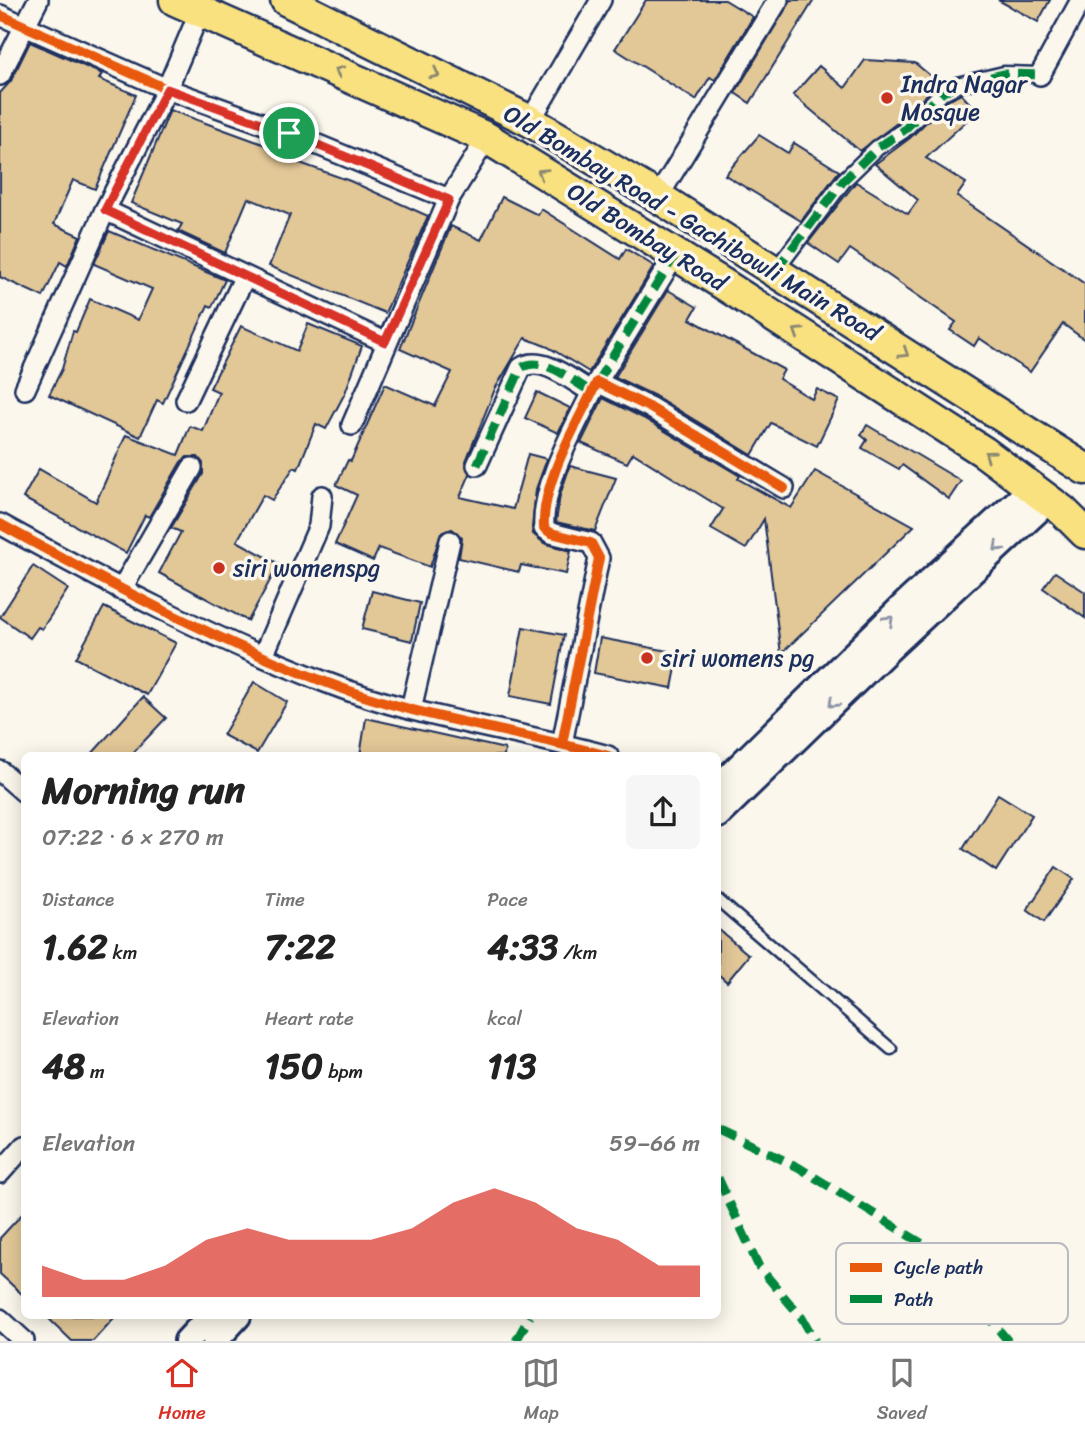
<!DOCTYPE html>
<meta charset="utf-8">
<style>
body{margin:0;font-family:Sriracha,sans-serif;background:#f6f6f6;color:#222;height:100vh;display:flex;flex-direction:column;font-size:26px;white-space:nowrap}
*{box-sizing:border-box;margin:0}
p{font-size:23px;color:#767676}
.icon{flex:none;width:38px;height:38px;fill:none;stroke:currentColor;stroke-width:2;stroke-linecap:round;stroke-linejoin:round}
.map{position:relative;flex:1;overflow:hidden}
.drawer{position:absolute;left:21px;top:752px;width:700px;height:567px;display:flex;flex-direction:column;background:#fff;border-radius:10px;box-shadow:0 4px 18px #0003}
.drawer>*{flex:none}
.pin{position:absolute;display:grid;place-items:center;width:60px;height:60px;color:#fff;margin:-30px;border:4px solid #fff;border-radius:50%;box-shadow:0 2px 7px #0007}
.round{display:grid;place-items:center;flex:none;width:74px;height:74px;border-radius:10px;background:#f6f6f6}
.head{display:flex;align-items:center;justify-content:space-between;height:119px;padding:0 21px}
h1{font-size:38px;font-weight:700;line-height:52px}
.figures{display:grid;grid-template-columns:repeat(3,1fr);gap:10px;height:119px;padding:7px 21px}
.figures div{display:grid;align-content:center}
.figures b{font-size:35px;font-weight:700}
.figures small{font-size:19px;font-weight:400}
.figures p{font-size:19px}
.chart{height:196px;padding:14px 21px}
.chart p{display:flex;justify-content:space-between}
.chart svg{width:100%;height:126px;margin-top:7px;fill:#d93025;opacity:.7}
.menu{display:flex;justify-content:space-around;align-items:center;height:98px;border-top:2px solid #e0e0e0;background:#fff;font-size:19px;color:#767676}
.menu a{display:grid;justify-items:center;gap:4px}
.menu .on{color:#d93025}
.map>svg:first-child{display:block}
.building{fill:#e2c797;stroke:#1b2f5e;stroke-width:2}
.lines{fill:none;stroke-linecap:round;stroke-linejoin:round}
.service-casing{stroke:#1b2f5e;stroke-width:15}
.pedestrian-casing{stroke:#1b2f5e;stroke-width:19}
.minor-casing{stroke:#1b2f5e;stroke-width:24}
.tertiary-casing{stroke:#1b2f5e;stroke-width:30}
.primary-casing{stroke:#1b2f5e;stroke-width:35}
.service{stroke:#fbf7ec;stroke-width:10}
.pedestrian{stroke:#fbf7ec;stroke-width:14}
.minor{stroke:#fbf7ec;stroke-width:19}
.tertiary{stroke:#fbf7ec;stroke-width:24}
.primary{stroke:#fae180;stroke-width:30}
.quiet{stroke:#00873e;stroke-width:9;stroke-dasharray:18 9;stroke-linecap:butt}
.cycleway-casing{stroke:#fbf7ec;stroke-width:15}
.cycleway{stroke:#e8590c;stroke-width:10}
.oneway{stroke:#8a886f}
.oneway2{stroke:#8b93a5}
.route-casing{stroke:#fff;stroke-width:14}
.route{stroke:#d93025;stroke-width:9}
.poi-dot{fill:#c8321e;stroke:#fbf7ec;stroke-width:2.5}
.labels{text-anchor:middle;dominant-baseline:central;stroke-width:7;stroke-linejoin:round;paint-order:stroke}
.poi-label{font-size:24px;fill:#1b2f5e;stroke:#fbf7ec;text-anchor:start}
.street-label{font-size:24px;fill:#1b2f5e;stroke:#fbf7ec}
.key{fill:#fbf7ec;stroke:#b8bbc1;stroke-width:2}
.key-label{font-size:19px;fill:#1b2f5e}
</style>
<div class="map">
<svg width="1085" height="1341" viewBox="0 0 1085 1341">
<rect width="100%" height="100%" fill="#fbf7ec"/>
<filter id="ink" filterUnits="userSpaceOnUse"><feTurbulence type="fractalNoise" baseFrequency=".0143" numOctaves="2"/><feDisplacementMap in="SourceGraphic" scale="14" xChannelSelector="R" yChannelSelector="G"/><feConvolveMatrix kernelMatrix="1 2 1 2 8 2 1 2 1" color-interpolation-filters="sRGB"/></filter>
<g filter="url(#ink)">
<!-- building -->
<g class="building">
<polygon points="646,0 725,0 753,17 715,80 710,77 696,100 615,49"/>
<polygon points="791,0 814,0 750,103 735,93"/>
<polygon points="998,0 1050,0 1038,22"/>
<polygon points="30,42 102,74 99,79 136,95 95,189 73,180 54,224 80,236 67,266 60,262 43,297 0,277 0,93 11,81"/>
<polygon points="865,60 915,63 939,83 897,123 860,151 793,95 819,66 845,88"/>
<polygon points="961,94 977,111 926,158 966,183 957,196 1085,284 1085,340 1063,324 1030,372 979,338 974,346 950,330 956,322 850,249 839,264 808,243 856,182 908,214 918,200 875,164 910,138 949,100"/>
<polygon points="170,110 274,148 272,153 350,181 428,216 385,313 269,266 290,215 248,198 225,253 178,231 182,224 131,203"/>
<polygon points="759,135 788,153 794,143 839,171 801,221 725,175"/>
<polygon points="502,197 538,215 541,209 620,259 626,249 654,266 589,372 548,347 525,338 495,389 466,461 470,474 460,497 513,509 528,454 547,459 536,489 532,528 533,534 544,543 571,551 566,574 521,565 519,572 459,558 462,538 452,529 441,533 430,567 379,548 373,561 335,544 357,495 336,485 348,460 351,461 385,384 435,406 452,372 400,349 451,226 481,240"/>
<polygon points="109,231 225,280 212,307 208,305 163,403 157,400 140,437 49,395 62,369 73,331 76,332 90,299 138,320 152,289 94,264"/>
<polygon points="668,290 697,307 690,319 784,370 779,379 812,399 817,389 839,400 817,446 771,423 752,455 655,396 615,377"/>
<polygon points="308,324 362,346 345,393 326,429 316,424 298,469 294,467 272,500 263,495 237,541 279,564 248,621 159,573 181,532 171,528 203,474 203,463 198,457 187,457 181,462 149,517 145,515 126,553 23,498 39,469 96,502 126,435 178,455 190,426 203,431 219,392 210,388 241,326 297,351"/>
<polygon points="537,392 570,408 558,433 525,418"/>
<polygon points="603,398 643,418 740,476 738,479 791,508 815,471 914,526 781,654 764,519 746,549 711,529 723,509 633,453 627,463 581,443"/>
<polygon points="867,425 961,481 949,499 902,465 899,469 862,448 867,440 861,435"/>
<polygon points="570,466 616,478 595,531 556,522 560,495"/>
<polygon points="33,566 68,589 42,629 38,627 30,638 0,617"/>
<polygon points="1055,572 1085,592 1085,618 1043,588"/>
<polygon points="372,591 420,603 412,641 362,629"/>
<polygon points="104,607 176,643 147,695 76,658"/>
<polygon points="523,627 564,635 551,704 510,696"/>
<polygon points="600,638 679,653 672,688 594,673"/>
<polygon points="254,682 287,702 257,753 223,735"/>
<polygon points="143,697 166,718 130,756 90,756"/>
<polygon points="366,718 505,749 504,756 360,756"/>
<polygon points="998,794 1032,815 996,871 963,849"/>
<polygon points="1056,867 1074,879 1044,922 1027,910"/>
<polygon points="718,929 749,955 727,982 718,974"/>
<polygon points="24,1212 24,1296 0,1274 0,1238"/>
<polygon points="46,1316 116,1316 93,1341 72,1341"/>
</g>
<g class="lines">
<defs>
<polyline id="service" points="718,900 891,1049"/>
<polyline id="pedestrian" points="775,271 844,180 877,148 903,131 943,92 957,85 1004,74 1040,75"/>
<g id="minor">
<polyline points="0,15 167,89 289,133 449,199"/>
<polyline points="0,75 38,0"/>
<polyline points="1040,75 1081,0"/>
<polyline points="530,121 601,0"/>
<polyline points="658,197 778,0"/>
<polyline points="105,210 385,342"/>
<polyline points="597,382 675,255"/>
<polyline points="25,389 105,210 167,89 200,11"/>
<polyline points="186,400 244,278"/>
<polyline points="352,425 449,199 487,138"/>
<path d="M477 465 521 368C542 354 572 381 592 392"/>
<path d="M0 524C105 582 213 639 325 682 416 718 514 730 608 756"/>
<polyline points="121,590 192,468"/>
<polyline points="263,656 319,526 322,496"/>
<polyline points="411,709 450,541"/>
<path d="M562 744 599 558 591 543 551 533 544 528C541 483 578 422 597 382L649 407 784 488"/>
<polyline points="0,771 24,792"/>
<polyline points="0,1173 24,1146"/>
<polyline points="0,1319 24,1341"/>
</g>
<g id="tertiary">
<polyline points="718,787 907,602 1032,488"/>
<polyline points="718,815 890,648 1048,501"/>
<polyline points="187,1341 210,1316"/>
<polyline points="215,1341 238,1316"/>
</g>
<g id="primary">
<polyline points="175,0 487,138 723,284 984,452 1063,511 1085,533"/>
<polyline points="286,0 530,121 658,197 1085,469"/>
</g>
</defs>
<!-- service casing -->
<use href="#service" class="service-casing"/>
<!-- pedestrian casing -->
<use href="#pedestrian" class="pedestrian-casing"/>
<!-- minor casing -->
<use href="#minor" class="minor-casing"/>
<!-- tertiary casing -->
<use href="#tertiary" class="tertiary-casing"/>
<!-- primary casing -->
<use href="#primary" class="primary-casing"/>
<!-- service -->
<use href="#service" class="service"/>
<!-- pedestrian -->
<use href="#pedestrian" class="pedestrian"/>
<!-- minor -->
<use href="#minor" class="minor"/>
<!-- tertiary -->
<use href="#tertiary" class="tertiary"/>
<!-- primary -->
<use href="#primary" class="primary"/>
<!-- quiet -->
<g class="quiet">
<polyline points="775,271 844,180 877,148 903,131 943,92 957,85 1004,74 1040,75"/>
<polyline points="597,382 675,255"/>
<path d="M477 465 521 368C542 354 572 381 592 392"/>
<polyline points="718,1129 798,1167 934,1251 1008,1341"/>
<polyline points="718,1178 759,1267 802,1318 815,1341"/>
<polyline points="516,1341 530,1316"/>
</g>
<defs>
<g id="cycleway">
<polyline points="0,15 167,89 289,133 449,199"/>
<path d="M0 524C105 582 213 639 325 682 416 718 514 730 608 756"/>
<path d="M562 744 599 558 591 543 551 533 544 528C541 483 578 422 597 382L649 407 784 488"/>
</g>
</defs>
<!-- cycleway casing -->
<use href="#cycleway" class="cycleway-casing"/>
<!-- cycleway -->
<use href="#cycleway" class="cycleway"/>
</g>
<!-- one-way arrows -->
<defs><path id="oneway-chevron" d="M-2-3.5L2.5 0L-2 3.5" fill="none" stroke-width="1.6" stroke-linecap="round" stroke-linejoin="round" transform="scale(1.75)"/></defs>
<g class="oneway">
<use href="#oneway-chevron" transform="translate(339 71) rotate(-157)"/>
<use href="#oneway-chevron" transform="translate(435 74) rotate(27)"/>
<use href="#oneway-chevron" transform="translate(542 173) rotate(-148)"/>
<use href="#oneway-chevron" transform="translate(798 332) rotate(-147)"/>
<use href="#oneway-chevron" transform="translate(904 353) rotate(33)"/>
<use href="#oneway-chevron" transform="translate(989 455) rotate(-144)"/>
</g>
<g class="oneway2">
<use href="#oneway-chevron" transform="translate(998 547) rotate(137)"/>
<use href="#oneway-chevron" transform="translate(889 620) rotate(-44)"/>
<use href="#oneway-chevron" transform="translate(833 703) rotate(136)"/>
</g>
</g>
<g class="lines" filter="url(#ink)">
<defs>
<polygon id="route" points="167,89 289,133 449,200 385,342 105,210"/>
</defs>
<!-- route casing -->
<use href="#route" class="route-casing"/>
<!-- route -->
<use href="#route" class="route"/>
</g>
<!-- markers -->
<g class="poi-dot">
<circle cx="887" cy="98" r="7"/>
<circle cx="219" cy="568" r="7"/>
<circle cx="647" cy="658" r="7"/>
</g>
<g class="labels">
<!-- poi labels -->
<g class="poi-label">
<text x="901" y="84">Indra Nagar<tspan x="901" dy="28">Mosque</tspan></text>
<text x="233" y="568">siri womenspg</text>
<text x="661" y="658">siri womens pg</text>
</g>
<!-- street labels -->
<g class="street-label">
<text transform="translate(692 223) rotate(31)">Old Bombay Road - Gachibowli Main Road</text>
<text transform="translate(647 237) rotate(32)">Old Bombay Road</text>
</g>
</g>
<!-- legend -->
<rect x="836" y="1243" width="232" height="81" rx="10" class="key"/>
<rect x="850" y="1263" width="32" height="9" fill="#e8590c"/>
<rect x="850" y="1295" width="32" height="8" fill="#00873e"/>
<g class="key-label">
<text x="894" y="1274">Cycle path</text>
<text x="894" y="1306">Path</text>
</g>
</svg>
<div class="pin" style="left:289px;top:133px;background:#1e9e55"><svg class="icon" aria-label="arrive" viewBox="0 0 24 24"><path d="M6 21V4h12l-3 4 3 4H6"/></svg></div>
<section class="drawer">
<div class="head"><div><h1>Morning run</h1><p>07:22 · 6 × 270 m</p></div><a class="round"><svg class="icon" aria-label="share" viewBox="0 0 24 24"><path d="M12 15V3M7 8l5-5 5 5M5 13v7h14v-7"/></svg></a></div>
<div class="figures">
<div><p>Distance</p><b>1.62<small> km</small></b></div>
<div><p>Time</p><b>7:22</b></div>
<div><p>Pace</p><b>4:33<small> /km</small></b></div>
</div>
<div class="figures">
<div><p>Elevation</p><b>48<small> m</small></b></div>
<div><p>Heart rate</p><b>150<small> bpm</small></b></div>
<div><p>kcal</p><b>113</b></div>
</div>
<div class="chart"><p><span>Elevation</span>59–66 m</p>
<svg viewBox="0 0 160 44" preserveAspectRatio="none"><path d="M0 44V33L10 38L20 38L30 33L40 24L50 20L60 24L70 24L80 24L90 20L100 11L110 6L120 11L130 20L140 24L150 33L160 33V44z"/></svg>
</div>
</section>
</div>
<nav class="menu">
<a class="on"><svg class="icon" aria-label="home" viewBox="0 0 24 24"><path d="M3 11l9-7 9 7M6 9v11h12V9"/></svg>Home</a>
<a><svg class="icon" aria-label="map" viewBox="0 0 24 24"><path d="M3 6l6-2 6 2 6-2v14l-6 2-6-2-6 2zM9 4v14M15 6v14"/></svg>Map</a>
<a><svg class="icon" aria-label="saved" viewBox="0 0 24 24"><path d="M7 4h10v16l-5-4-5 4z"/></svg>Saved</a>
</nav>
